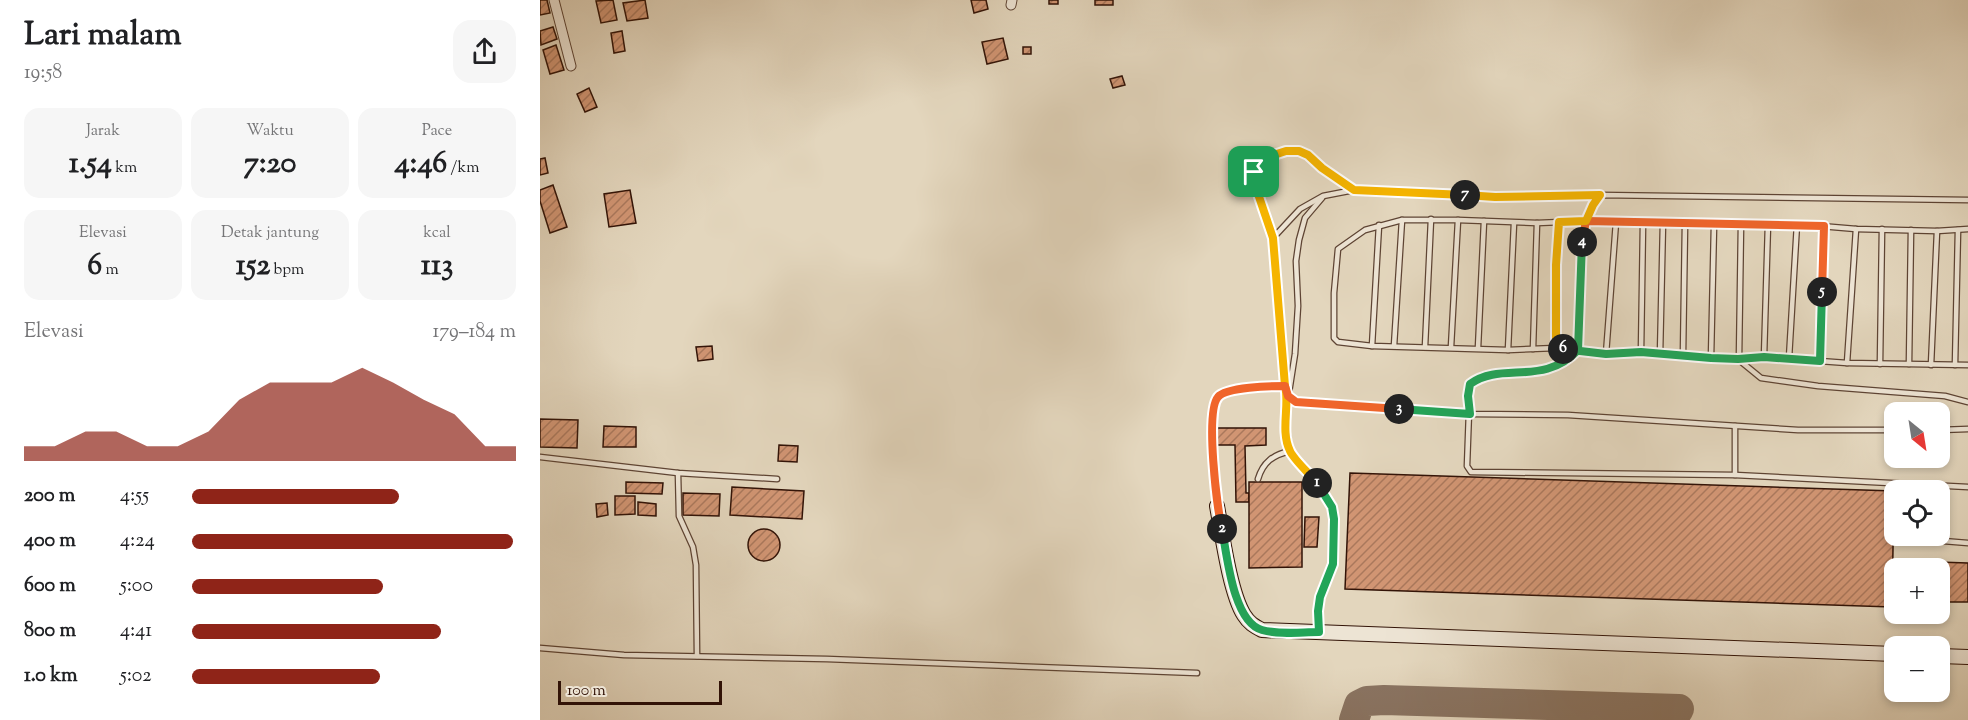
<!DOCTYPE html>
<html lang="id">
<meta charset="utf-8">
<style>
body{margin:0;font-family:"Sorts Mill Goudy",serif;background:#f6f6f6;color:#202124;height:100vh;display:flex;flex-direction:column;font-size:22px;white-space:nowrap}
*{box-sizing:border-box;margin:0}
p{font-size:20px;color:#757577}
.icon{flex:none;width:33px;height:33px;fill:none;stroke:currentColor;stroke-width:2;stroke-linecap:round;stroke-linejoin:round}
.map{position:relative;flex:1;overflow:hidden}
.drawer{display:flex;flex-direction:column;background:#fff;width:540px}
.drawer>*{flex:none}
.needle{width:39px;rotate:150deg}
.buttons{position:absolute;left:1344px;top:402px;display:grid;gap:12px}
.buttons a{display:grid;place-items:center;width:66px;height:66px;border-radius:12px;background:#fff;box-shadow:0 3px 9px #0003;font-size:30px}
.scale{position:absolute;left:18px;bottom:15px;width:164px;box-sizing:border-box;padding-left:6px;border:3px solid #321307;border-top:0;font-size:16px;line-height:21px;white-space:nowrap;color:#321307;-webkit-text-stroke:4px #ede4d4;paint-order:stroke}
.pin{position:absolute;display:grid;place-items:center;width:51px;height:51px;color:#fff;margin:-26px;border-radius:12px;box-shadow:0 3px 9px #0006}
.km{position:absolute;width:30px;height:30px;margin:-15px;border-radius:50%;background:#222;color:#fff;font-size:16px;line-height:30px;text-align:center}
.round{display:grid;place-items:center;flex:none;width:63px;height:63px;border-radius:18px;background:#f6f6f6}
.summary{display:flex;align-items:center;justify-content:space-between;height:102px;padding:0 24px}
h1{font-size:33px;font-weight:700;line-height:45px}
.figures{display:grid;grid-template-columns:repeat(3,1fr);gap:9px;height:102px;padding:6px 24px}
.figures div{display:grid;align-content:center;border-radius:15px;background:#f6f6f6;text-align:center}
.figures b{font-size:30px;font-weight:700}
.figures small{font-size:16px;font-weight:400}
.figures p{font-size:16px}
.chart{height:168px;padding:12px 24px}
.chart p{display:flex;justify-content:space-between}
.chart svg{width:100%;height:108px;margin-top:6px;fill:#8f2418;opacity:.7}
ul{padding:0 24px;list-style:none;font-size:20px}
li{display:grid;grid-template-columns:96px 72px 1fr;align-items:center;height:45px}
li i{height:15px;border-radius:8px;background:#8f2418}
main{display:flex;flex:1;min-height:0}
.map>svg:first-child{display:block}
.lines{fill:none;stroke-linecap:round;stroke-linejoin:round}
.taxiway{stroke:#8a7462;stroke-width:30}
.building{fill:url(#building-hatch);stroke:#321307;stroke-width:1.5}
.lane-casing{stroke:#5e4434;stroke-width:7}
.street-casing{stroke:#5e4434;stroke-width:11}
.secondary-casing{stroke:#321307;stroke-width:16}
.lane{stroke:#ede4d4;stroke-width:4.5}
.street{stroke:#ede4d4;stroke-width:9}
.secondary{stroke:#ede4d4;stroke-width:14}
.split-1-casing{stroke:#fff;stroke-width:12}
.split-2-casing{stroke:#fff;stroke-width:12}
.split-3-casing{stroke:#fff;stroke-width:12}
.split-4-casing{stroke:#fff;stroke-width:12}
.split-5-casing{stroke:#fff;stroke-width:12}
.split-6-casing{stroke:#fff;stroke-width:12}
.split-7-casing{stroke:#fff;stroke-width:12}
.split-8-casing{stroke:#fff;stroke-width:12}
.split-1{stroke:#f5b400;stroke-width:8}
.split-2{stroke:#22a559;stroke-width:8}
.split-3{stroke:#f0652b;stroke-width:8}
.split-4{stroke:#22a559;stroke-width:8}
.split-5{stroke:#f0652b;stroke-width:8}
.split-6{stroke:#22a559;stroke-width:8}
.split-7{stroke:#f5b400;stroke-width:8}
.split-8{stroke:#f5b400;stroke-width:8}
</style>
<main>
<section class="drawer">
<div class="summary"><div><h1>Lari malam</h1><p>19:58</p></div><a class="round"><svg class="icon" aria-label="share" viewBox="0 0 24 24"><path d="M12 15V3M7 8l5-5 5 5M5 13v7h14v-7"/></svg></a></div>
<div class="figures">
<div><p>Jarak</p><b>1.54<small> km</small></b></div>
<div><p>Waktu</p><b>7:20</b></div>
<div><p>Pace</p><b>4:46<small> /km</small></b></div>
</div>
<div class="figures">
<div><p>Elevasi</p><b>6<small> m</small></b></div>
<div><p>Detak jantung</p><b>152<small> bpm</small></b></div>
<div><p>kcal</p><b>113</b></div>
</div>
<div class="chart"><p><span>Elevasi</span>179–184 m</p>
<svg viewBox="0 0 160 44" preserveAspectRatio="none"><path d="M0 44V38L10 38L20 32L30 32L40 38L50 38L60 32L70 19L80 12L90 12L100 12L110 6L120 12L130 19L140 25L150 38L160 38V44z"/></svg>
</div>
<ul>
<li><b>200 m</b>4:55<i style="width:64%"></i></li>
<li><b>400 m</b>4:24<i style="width:99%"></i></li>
<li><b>600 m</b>5:00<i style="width:59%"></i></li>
<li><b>800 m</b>4:41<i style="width:77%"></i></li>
<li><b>1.0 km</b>5:02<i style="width:58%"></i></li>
</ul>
</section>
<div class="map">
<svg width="1428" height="720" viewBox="0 0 1428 720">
<defs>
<pattern id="building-hatch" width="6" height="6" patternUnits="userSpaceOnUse" patternTransform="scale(1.5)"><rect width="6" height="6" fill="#d19573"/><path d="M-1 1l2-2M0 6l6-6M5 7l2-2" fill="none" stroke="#aa785c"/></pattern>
</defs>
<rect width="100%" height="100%" fill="#e3d6bd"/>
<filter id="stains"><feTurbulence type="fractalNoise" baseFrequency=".00333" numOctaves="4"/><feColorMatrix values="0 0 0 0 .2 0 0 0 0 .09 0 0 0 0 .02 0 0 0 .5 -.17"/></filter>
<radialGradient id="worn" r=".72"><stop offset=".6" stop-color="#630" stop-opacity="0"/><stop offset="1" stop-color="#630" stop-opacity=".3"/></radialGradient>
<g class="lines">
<!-- taxiway -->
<polyline class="taxiway" points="814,720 819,705 827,701 844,700 1139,709 1132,720"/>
</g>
<!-- building -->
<g class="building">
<polygon points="0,0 7,0 10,13 0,15"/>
<polygon points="73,0 77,20 61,23 56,1"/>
<polygon points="105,0 108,18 87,21 83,3"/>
<polygon points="431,0 446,0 448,9 434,13"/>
<rect x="509" y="0" width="9" height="4"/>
<rect x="555" y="0" width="18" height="5"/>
<polygon points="13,27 17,39 1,45 0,31"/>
<polygon points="82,31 85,51 74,53 71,33"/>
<polygon points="463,38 468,59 447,64 442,42"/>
<polygon points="16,45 24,70 10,74 3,50"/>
<rect x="483" y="47" width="8" height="7"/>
<polygon points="582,76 585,85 573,88 570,79"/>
<polygon points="49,88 57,107 45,112 37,94"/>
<polygon points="5,158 8,173 0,175 0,159"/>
<polygon points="13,185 27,227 10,233 0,201 0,190"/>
<polygon points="90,190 96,223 69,227 64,194"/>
<polygon points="172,346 173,359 158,361 156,347"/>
<polygon points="0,419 38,420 37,448 0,447"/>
<polygon points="64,426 96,427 96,447 63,447"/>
<polygon points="676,428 726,428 726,445 705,446 706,493 709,493 709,502 696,502 695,445 676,445"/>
<polygon points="239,445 258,446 257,462 238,461"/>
<polygon points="810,473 1354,491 1352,607 805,589"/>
<polygon points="86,482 123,483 122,494 86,493"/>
<polygon points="709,482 762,482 762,567 709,568"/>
<polygon points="192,487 264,491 262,519 190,515"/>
<polygon points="143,493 180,494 179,516 143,515"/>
<polygon points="75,496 95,496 95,514 75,515"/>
<polygon points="98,502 116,504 116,516 98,515"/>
<polygon points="67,503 68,515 57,517 56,504"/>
<polygon points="765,517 779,517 777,547 764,547"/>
<circle cx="224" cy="545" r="16"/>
<polygon points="1367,561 1428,563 1428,602 1400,602 1400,568 1366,568"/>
</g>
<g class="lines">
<defs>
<g id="lane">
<path d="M1060 195 1053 205 1043 230 1038 350C1003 387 962 361 930 384L927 466 931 472 1195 475 1428 487"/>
<polyline points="1428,229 1397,231 1316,229 1257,224 1174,225 1123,222 1046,221 997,223 918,220 862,220 825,230 798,249 794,293 794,338 798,342 832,346 968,350 1016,348 1066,354 1101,352 1120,355 1199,359 1224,357 1307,363 1428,365"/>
<polyline points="733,238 714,182 714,172 727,157 745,151 759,151 768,155 782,168 814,190"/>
<polyline points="832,346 839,225"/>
<polyline points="854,346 862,220"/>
<polyline points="885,347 891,219"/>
<polyline points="911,347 918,220"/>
<polyline points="938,348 944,221"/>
<polyline points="1016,348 1016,265 1019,222"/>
<polyline points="993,349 997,223"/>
<polyline points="968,350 974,223"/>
<polyline points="1101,352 1103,223"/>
<polyline points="1066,354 1076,222"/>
<polyline points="1120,355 1123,222"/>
<polyline points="1143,355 1145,224"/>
<polyline points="1224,357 1228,224"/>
<polyline points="1171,358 1174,225"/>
<polyline points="1249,358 1257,224"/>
<polyline points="1199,359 1201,224"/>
<polyline points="1199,360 1221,378 1278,386 1405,396 1428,402"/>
<polyline points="1280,361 1284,226"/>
<polyline points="1307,363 1316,229"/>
<polyline points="1340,364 1342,229"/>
<polyline points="1369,364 1371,230"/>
<polyline points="1391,365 1397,231"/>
<polyline points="1415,365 1418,230"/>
<polyline points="745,386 733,238 760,209 783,196 814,190 955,197 1060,195 1428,200"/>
<polyline points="1195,426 1195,475"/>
<polyline points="1400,430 1428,429"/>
<polyline points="0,457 138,473 237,479"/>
<polyline points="138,473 139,516 153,547 156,565 157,656"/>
<path d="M718 479C723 462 733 455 750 451"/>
<path d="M677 503C676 483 667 411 677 397 686 387 731 386 745 386 748 399 754 401 768 403L930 414 1028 415 1258 430H1354"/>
<polyline points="1378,539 1428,543"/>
<polyline points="779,629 778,611 780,597 793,564 794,519 786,495 750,451 745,418 755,354 758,306 756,261 759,240 765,218 782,198"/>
<polyline points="0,648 84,655 287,659 657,673"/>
</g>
<g id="street">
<polyline points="14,0 31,66"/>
<polyline points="471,5 472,0"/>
</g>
<g id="secondary">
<path d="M677 506C682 533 690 593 704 615 709 623 714 626 722 630L1354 654"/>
<polyline points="1400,656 1428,657"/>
</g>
</defs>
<!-- lane casing -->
<use href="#lane" class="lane-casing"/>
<!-- street casing -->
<use href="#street" class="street-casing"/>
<!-- secondary casing -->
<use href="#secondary" class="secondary-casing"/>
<!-- lane -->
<use href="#lane" class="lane"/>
<!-- street -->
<use href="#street" class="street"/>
<!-- secondary -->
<use href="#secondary" class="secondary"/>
</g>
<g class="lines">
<defs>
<path id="split-1" d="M714 172V182L733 238 745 386C750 405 740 431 750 451 754 460 770 474 777 483"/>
<path id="split-2" d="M682 529C687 555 693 622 722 630 740 635 761 632 779 632L778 611 780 597 793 564 794 519 792 507 777 483"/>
<path id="split-3" d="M682 529C677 508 665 412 678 397 686 387 731 386 745 386L748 396 756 402 859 409"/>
<path id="split-4" d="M859 409 930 414 928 396 930 384C962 361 1003 387 1038 350L1042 242"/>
<polyline id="split-5" points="1042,242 1046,221 1284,226 1282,292"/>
<polyline id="split-6" points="1023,349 1066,354 1101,352 1171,358 1198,359 1224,357 1280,361 1282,292"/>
<polyline id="split-7" points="925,195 955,197 1060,195 1053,205 1046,221 1019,222 1016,265 1016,348 1023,349"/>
<polyline id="split-8" points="714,172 728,157 746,151 759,151 768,155 782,168 814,190 925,195"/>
</defs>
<!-- split-1 casing -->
<use href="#split-1" class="split-1-casing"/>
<!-- split-2 casing -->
<use href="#split-2" class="split-2-casing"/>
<!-- split-3 casing -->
<use href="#split-3" class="split-3-casing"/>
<!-- split-4 casing -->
<use href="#split-4" class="split-4-casing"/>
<!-- split-5 casing -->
<use href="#split-5" class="split-5-casing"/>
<!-- split-6 casing -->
<use href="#split-6" class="split-6-casing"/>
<!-- split-7 casing -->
<use href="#split-7" class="split-7-casing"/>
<!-- split-8 casing -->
<use href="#split-8" class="split-8-casing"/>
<!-- split-1 -->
<use href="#split-1" class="split-1"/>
<!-- split-2 -->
<use href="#split-2" class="split-2"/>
<!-- split-3 -->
<use href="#split-3" class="split-3"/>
<!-- split-4 -->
<use href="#split-4" class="split-4"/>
<!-- split-5 -->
<use href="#split-5" class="split-5"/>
<!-- split-6 -->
<use href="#split-6" class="split-6"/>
<!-- split-7 -->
<use href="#split-7" class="split-7"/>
<!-- split-8 -->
<use href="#split-8" class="split-8"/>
</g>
<rect width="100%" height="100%" filter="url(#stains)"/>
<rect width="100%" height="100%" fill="url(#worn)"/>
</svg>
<div class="buttons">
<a><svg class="needle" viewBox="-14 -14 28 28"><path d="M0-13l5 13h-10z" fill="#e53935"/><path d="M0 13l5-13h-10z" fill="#757577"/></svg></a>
<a><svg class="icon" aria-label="locate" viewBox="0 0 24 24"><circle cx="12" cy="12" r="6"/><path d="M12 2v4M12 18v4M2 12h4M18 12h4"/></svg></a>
<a>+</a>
<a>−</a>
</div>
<div class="scale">100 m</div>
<div class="pin" style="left:714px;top:172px;background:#1e9e55"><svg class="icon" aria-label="arrive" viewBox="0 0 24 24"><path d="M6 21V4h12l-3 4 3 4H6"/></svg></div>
<b class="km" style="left:777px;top:483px">1</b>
<b class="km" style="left:682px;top:529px">2</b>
<b class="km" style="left:859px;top:409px">3</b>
<b class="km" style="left:1042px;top:242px">4</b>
<b class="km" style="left:1282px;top:292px">5</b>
<b class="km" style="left:1023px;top:349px">6</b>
<b class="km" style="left:925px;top:195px">7</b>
</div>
</main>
